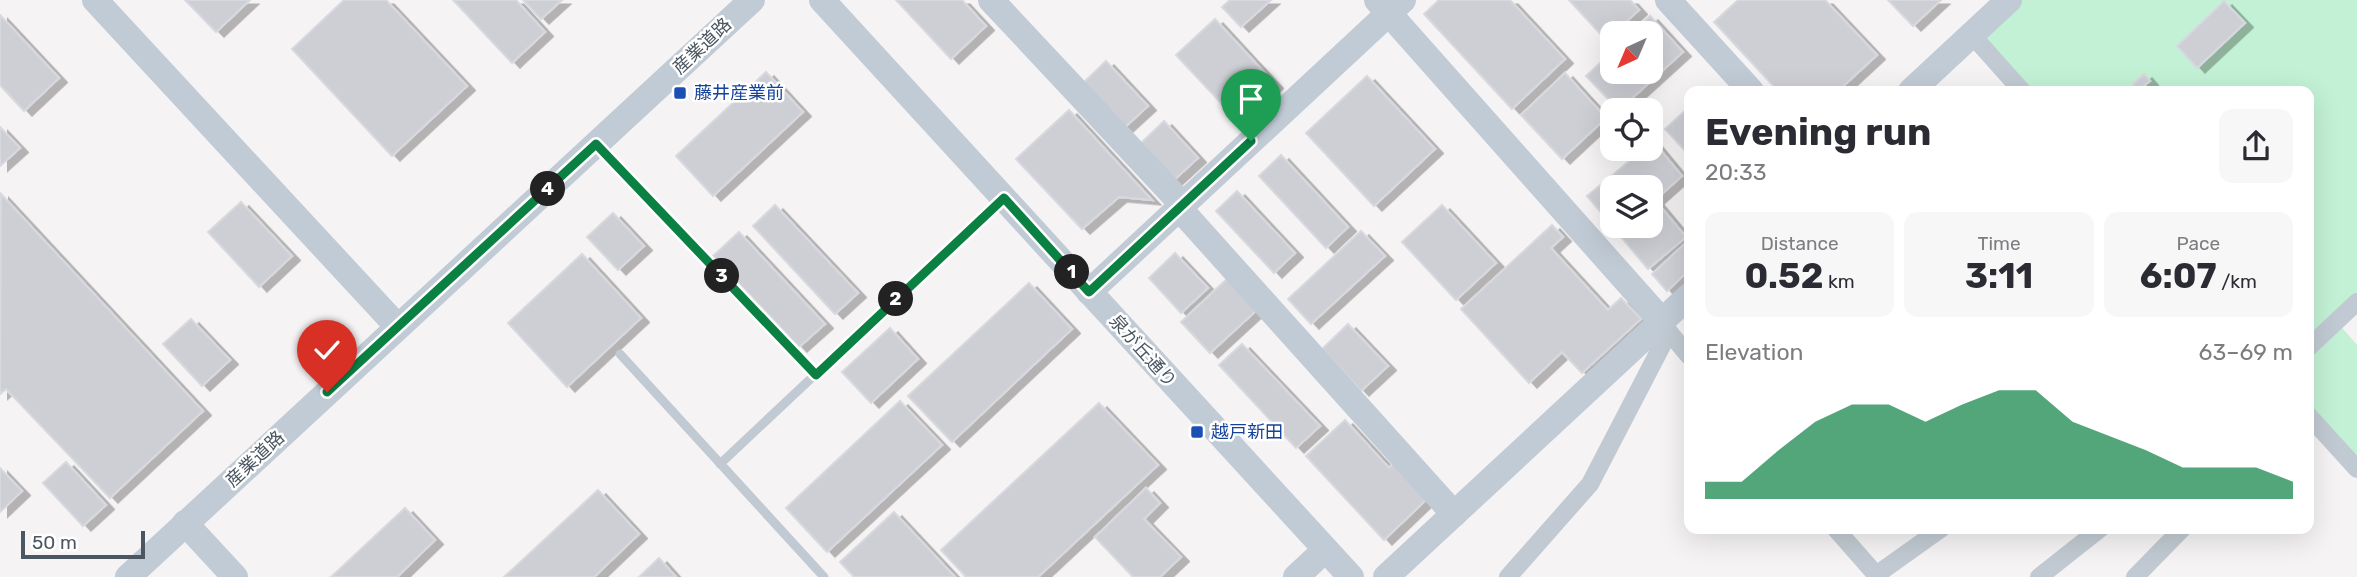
<!DOCTYPE html>
<meta charset="utf-8">
<style>
body{margin:0;font-family:Rubik,"Noto Sans JP",sans-serif;background:#f7f7f7;color:#2b2b33;height:100vh;display:flex;flex-direction:column;font-size:26px;white-space:nowrap}
*{box-sizing:border-box;margin:0}
p{font-size:23px;color:#7c7c81}
.icon{flex:none;width:38px;height:38px;fill:none;stroke:currentColor;stroke-width:2;stroke-linecap:round;stroke-linejoin:round}
.map{position:relative;flex:1;overflow:hidden}
.drawer{position:absolute;left:1684px;top:86px;width:630px;height:448px;display:flex;flex-direction:column;background:#fff;border-radius:14px;box-shadow:0 7px 28px #0002}
.drawer>*{flex:none}
.needle{width:46px;rotate:224deg}
.fabs{position:absolute;left:1600px;top:21px;display:grid;gap:14px}
.fabs a{display:grid;place-items:center;width:63px;height:63px;border-radius:14px;background:#fff;box-shadow:0 7px 28px #0002;font-size:35px}
.scale{position:absolute;left:21px;bottom:18px;width:124px;box-sizing:border-box;padding-left:7px;border:4px solid #4a5661;border-top:0;font-size:19px;line-height:24px;white-space:nowrap;color:#4a5661;-webkit-text-stroke:5px #fff;paint-order:stroke}
.pin{position:absolute;display:grid;place-items:center;width:60px;height:60px;color:#fff;margin:-72px -30px;border-radius:50% 50% 50% 0;rotate:-45deg;box-shadow:0 0 7px #0007}
.pin .icon{rotate:45deg}
.km{position:absolute;width:35px;height:35px;margin:-18px;border-radius:50%;background:#222;color:#fff;font-size:19px;line-height:35px;text-align:center}
.round{display:grid;place-items:center;flex:none;width:74px;height:74px;border-radius:14px;background:#f7f7f7}
.head{display:flex;align-items:center;justify-content:space-between;height:119px;padding:0 21px}
h1{font-size:38px;font-weight:700;line-height:52px}
.metrics{display:grid;grid-template-columns:repeat(3,1fr);gap:10px;height:119px;padding:7px 21px}
.metrics div{display:grid;align-content:center;border-radius:14px;background:#f7f7f7;text-align:center}
.metrics b{font-size:35px;font-weight:700}
.metrics small{font-size:19px;font-weight:400}
.metrics p{font-size:19px}
.chart{height:196px;padding:14px 21px}
.chart p{display:flex;justify-content:space-between}
.chart svg{width:100%;height:126px;margin-top:7px;fill:#0b8043;opacity:.7}
.map>svg:first-child{display:block}
.green{fill:#c3f1d5}
.building{fill:#cdcfd5;stroke:#d7d9de;stroke-width:2;filter:url(#shadow)}
.lines{fill:none;stroke-linecap:round;stroke-linejoin:round}
.lane{stroke:#c1cad2;stroke-width:9}
.street{stroke:#c1cad2;stroke-width:18}
.secondary{stroke:#c1cbd6;stroke-width:26}
.route-casing{stroke:#fff;stroke-width:14}
.route{stroke:#0b8043;stroke-width:9}
.transit-dot{fill:#1a4fb4;stroke:#fff;stroke-width:2.5}
.labels{text-anchor:middle;dominant-baseline:central;stroke-width:5;stroke-linejoin:round;paint-order:stroke}
.street-label{font-size:18px;fill:#4a5661;stroke:#fff}
.transit-label{font-size:18px;fill:#164399;stroke:#fff;text-anchor:start}
</style>
<div class="map">
<svg width="2357" height="577" viewBox="0 0 2357 577">
<defs>
<filter id="shadow"><feDropShadow dx="8" dy="4.5" stdDeviation="0" flood-color="#0004"/></filter>
</defs>
<rect width="100%" height="100%" fill="#f5f3f3"/>
<!-- green -->
<g class="green">
<polygon points="2019,0 2357,0 2357,296 2308,341 2308,91 2029,91 1980,36"/>
<polygon points="2338,323 2357,345 2357,459 2308,404 2308,351"/>
</g>
<!-- building -->
<g class="building">
<polygon points="185,0 250,0 216,32"/>
<polygon points="344,0 386,0 467,86 392,156 292,49"/>
<polygon points="453,0 516,0 545,32 512,63"/>
<polygon points="523,0 562,0 541,19"/>
<polygon points="896,0 962,0 986,26 951,59"/>
<polygon points="1230,0 1271,0 1241,27 1222,7"/>
<polygon points="1439,0 1510,0 1565,59 1512,109 1424,14"/>
<polygon points="1569,0 1630,0 1639,10 1606,40"/>
<polygon points="1738,0 1825,0 1877,55 1838,91 1778,91 1714,22"/>
<polygon points="1888,0 1941,0 1913,26"/>
<polygon points="2224,1 2245,23 2197,68 2177,46"/>
<polygon points="0,15 59,78 24,111 0,85"/>
<polygon points="1650,16 1683,52 1619,110 1586,76 1612,52 1612,72 1650,72 1650,33 1632,33"/>
<polygon points="1215,19 1275,84 1237,120 1176,55"/>
<polygon points="1106,61 1148,106 1125,127 1083,83"/>
<polygon points="766,72 803,112 713,196 676,156"/>
<polygon points="1565,73 1606,118 1562,159 1521,115"/>
<polygon points="2144,74 2150,81 2138,91 2133,84"/>
<polygon points="1367,76 1435,149 1374,206 1306,133"/>
<polygon points="1689,107 1689,155 1665,129"/>
<polygon points="1069,110 1152,200 1119,197 1082,229 1016,159"/>
<polygon points="1164,121 1198,158 1174,180 1140,144"/>
<polygon points="0,127 20,148 0,166"/>
<polygon points="1653,141 1682,176 1655,200 1686,237 1648,269 1612,226 1650,226 1650,187 1612,187 1612,225 1587,196 1644,149 1650,149"/>
<polygon points="1281,155 1348,227 1326,248 1259,176"/>
<polygon points="1237,191 1295,253 1274,273 1216,211"/>
<polygon points="1,194 203,411 110,498 6,389 0,394"/>
<polygon points="241,202 292,256 259,287 208,232"/>
<polygon points="775,205 858,293 835,314 753,226"/>
<polygon points="1442,205 1496,263 1456,300 1402,242"/>
<polygon points="613,213 644,246 618,270 587,237"/>
<polygon points="1552,225 1563,237 1551,248 1608,310 1621,298 1641,319 1582,373 1562,352 1529,383 1461,309"/>
<polygon points="1361,231 1385,256 1311,324 1288,299"/>
<polygon points="739,232 825,324 799,347 713,256"/>
<polygon points="1689,240 1689,270 1667,291 1652,274"/>
<polygon points="1175,253 1208,288 1181,313 1149,278"/>
<polygon points="582,254 641,318 567,387 508,323"/>
<polygon points="1230,276 1259,308 1210,353 1181,322"/>
<polygon points="1029,283 1072,329 952,442 908,396"/>
<polygon points="191,319 230,360 202,386 163,344"/>
<polygon points="1348,324 1388,366 1361,391 1322,349"/>
<polygon points="890,328 918,359 871,403 842,372"/>
<polygon points="1242,344 1320,426 1296,448 1219,365"/>
<polygon points="900,401 942,445 827,552 786,508"/>
<polygon points="1099,403 1158,465 1038,577 966,577 941,550"/>
<polygon points="1345,420 1389,468 1396,461 1429,497 1384,540 1306,456"/>
<polygon points="66,462 106,505 83,526 43,483"/>
<polygon points="0,468 22,491 0,512"/>
<polygon points="1146,488 1160,503 1144,519 1181,557 1160,577 1133,577 1095,537"/>
<polygon points="598,490 639,534 594,577 504,577"/>
<polygon points="405,508 435,540 397,577 331,577"/>
<polygon points="894,512 955,577 854,577 840,562"/>
<polygon points="659,558 676,577 639,577"/>
</g>
<g class="lines">
<!-- lane -->
<g class="lane">
<polyline points="598,145 816,375"/>
<polyline points="620,354 824,577"/>
<polyline points="720,464 1002,199"/>
</g>
<!-- street -->
<g class="street">
<polyline points="1972,35 2022,91"/>
<polyline points="1669,332 1689,356"/>
<polyline points="2308,348 2357,302"/>
<polyline points="2308,415 2357,469"/>
<polyline points="1835,528 1878,577"/>
<polyline points="1876,575 1942,528"/>
<polyline points="1508,577 1590,484 1669,332 1662,321"/>
<polyline points="2039,577 2101,528"/>
<polyline points="2135,577 2183,528"/>
</g>
<!-- secondary -->
<g class="secondary">
<polyline points="95,0 398,327"/>
<polyline points="822,0 1351,577"/>
<polyline points="991,0 1183,205"/>
<polyline points="1377,0 1662,321"/>
<polyline points="1668,0 1751,91"/>
<polyline points="1911,91 2009,0"/>
<polyline points="1179,208 1454,514"/>
<polyline points="1089,292 1403,0"/>
<polyline points="185,523 235,577"/>
<polyline points="128,577 752,0"/>
<polyline points="1296,577 1325,550"/>
<polyline points="1386,577 1689,296"/>
</g>
</g>
<g class="lines">
<defs>
<polyline id="route" points="327,392 596,144 816,375 1004,198 1089,292 1251,141"/>
</defs>
<!-- route casing -->
<use href="#route" class="route-casing"/>
<!-- route -->
<use href="#route" class="route"/>
</g>
<!-- markers -->
<g class="transit-dot">
<rect x="673" y="86" width="14" height="14" rx="3.5"/>
<rect x="1190" y="425" width="14" height="14" rx="3.5"/>
</g>
<g class="labels">
<!-- street labels -->
<g class="street-label">
<text transform="translate(702 46) rotate(-43)">産業道路</text>
<text transform="translate(1143 351) rotate(48)">泉が丘通り</text>
<text transform="translate(255 459) rotate(-43)">産業道路</text>
</g>
<!-- transit labels -->
<g class="transit-label">
<text x="694" y="93">藤井産業前</text>
<text x="1211" y="432">越戸新田</text>
</g>
</g>
</svg>
<div class="fabs">
<a><svg class="needle" viewBox="-14 -14 28 28"><path d="M0-13l5 13h-10z" fill="#e53935"/><path d="M0 13l5-13h-10z" fill="#7c7c81"/></svg></a>
<a><svg class="icon" aria-label="locate" viewBox="0 0 24 24"><circle cx="12" cy="12" r="6"/><path d="M12 2v4M12 18v4M2 12h4M18 12h4"/></svg></a>
<a><svg class="icon" aria-label="layers" viewBox="0 0 24 24"><path d="M12 4l9 5-9 5-9-5zM3 14l9 5 9-5"/></svg></a>
</div>
<div class="scale">50 m</div>
<div class="pin" style="left:1251px;top:141px;background:#1e9e55"><svg class="icon" aria-label="arrive" viewBox="0 0 24 24"><path d="M6 21V4h12l-3 4 3 4H6"/></svg></div>
<div class="pin" style="left:327px;top:392px;background:#d93025"><svg class="icon" aria-label="check" viewBox="0 0 24 24"><path d="M5 12l5 5 9-10"/></svg></div>
<b class="km" style="left:1072px;top:272px">1</b>
<b class="km" style="left:896px;top:299px">2</b>
<b class="km" style="left:722px;top:276px">3</b>
<b class="km" style="left:548px;top:189px">4</b>
<section class="drawer">
<div class="head"><div><h1>Evening run</h1><p>20:33</p></div><a class="round"><svg class="icon" aria-label="share" viewBox="0 0 24 24"><path d="M12 15V3M7 8l5-5 5 5M5 13v7h14v-7"/></svg></a></div>
<div class="metrics">
<div><p>Distance</p><b>0.52<small> km</small></b></div>
<div><p>Time</p><b>3:11</b></div>
<div><p>Pace</p><b>6:07<small> /km</small></b></div>
</div>
<div class="chart"><p><span>Elevation</span>63–69 m</p>
<svg viewBox="0 0 160 44" preserveAspectRatio="none"><path d="M0 44V38L10 38L20 27L30 17L40 11L50 11L60 17L70 11L80 6L90 6L100 17L110 22L120 27L130 33L140 33L150 33L160 38V44z"/></svg>
</div>
</section>
</div>
